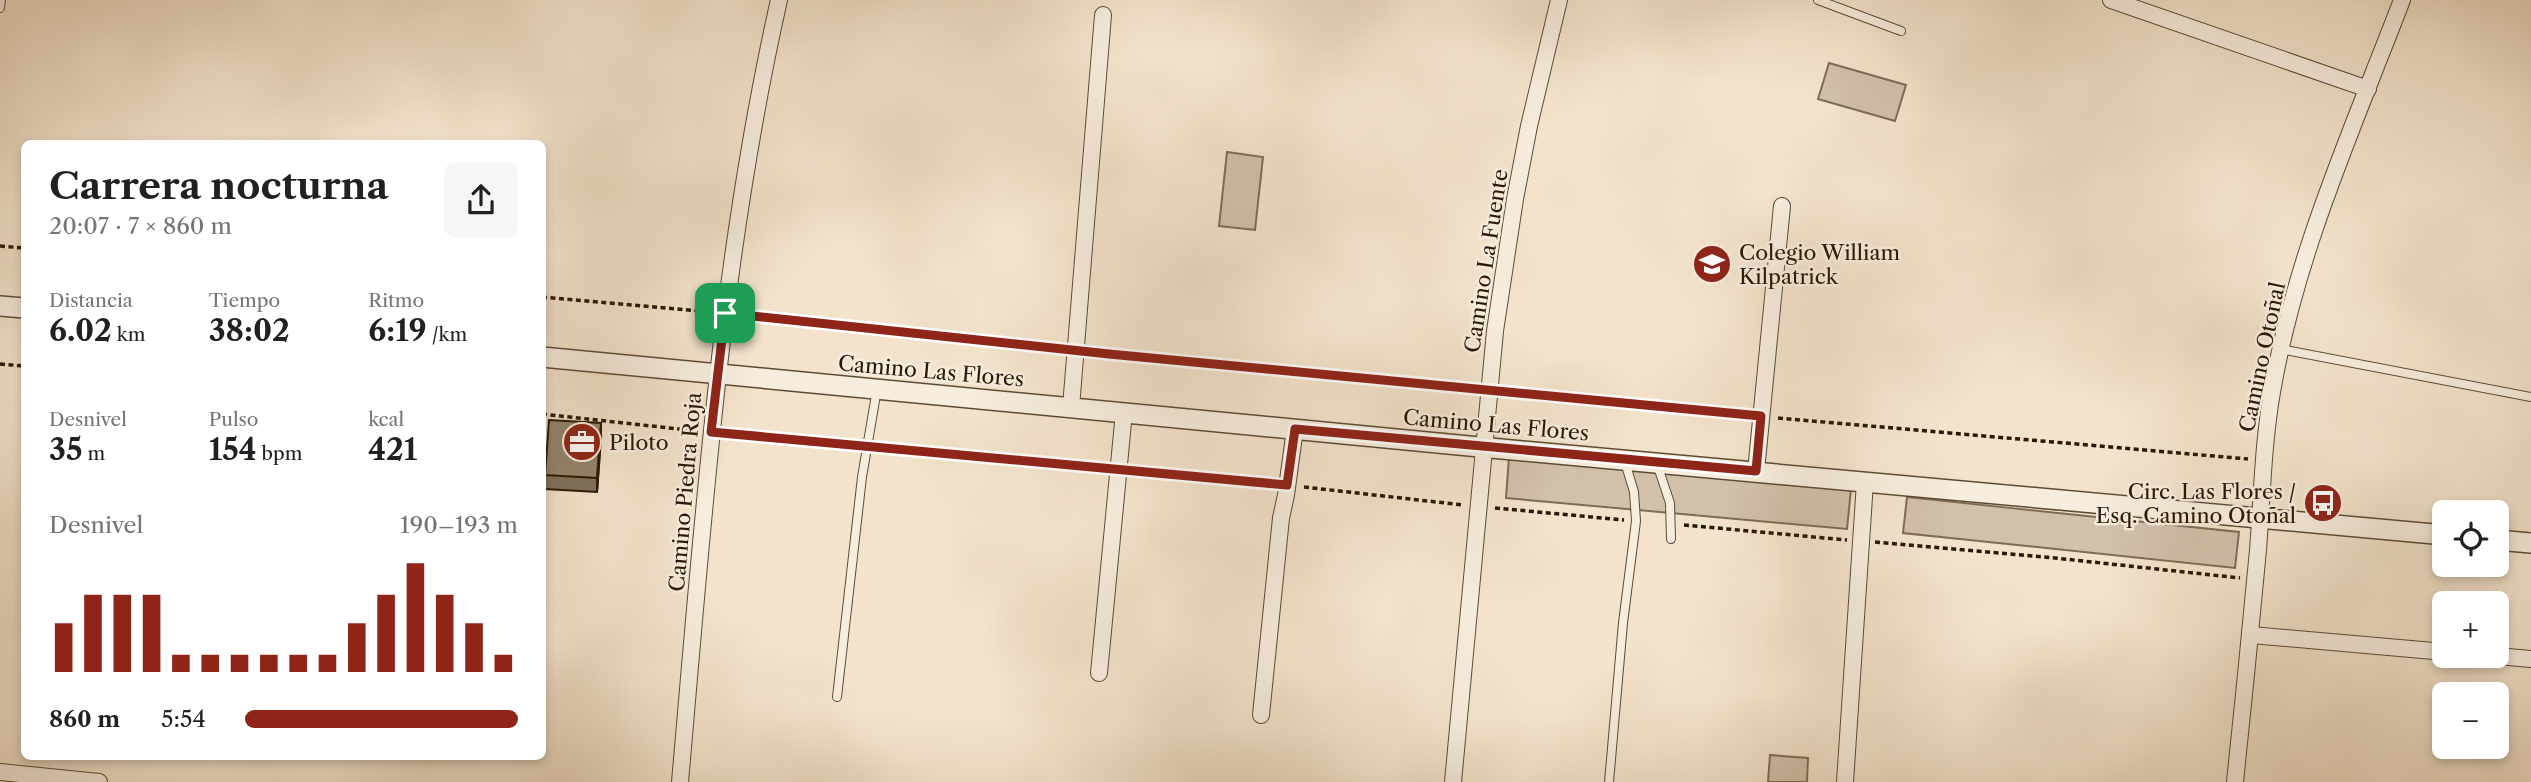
<!DOCTYPE html>
<html lang="es">
<meta charset="utf-8">
<style>
body{margin:0;font-family:"Libre Caslon Text",serif;background:#f6f6f6;color:#202124;height:100vh;display:flex;flex-direction:column;font-size:26px;white-space:nowrap}
*{box-sizing:border-box;margin:0}
p{font-size:23px;color:#757577}
.icon{flex:none;width:38px;height:38px;fill:none;stroke:currentColor;stroke-width:2;stroke-linecap:round;stroke-linejoin:round}
.map{position:relative;flex:1;overflow:hidden}
.sheet{position:absolute;left:21px;top:140px;width:525px;height:620px;display:flex;flex-direction:column;background:#fff;border-radius:10px;box-shadow:0 4px 10px #0003}
.sheet>*{flex:none}
.buttons{position:absolute;left:2432px;top:500px;display:grid;gap:14px}
.buttons a{display:grid;place-items:center;width:77px;height:77px;border-radius:10px;background:#fff;box-shadow:0 4px 10px #0003;font-size:35px}
.pin{position:absolute;display:grid;place-items:center;width:60px;height:60px;color:#fff;margin:-30px;border-radius:14px;box-shadow:0 4px 10px #0006}
.round{display:grid;place-items:center;flex:none;width:74px;height:74px;border-radius:10px;background:#f6f6f6}
.overview{display:flex;align-items:center;justify-content:space-between;height:119px;padding:0 28px}
h1{font-size:38px;font-weight:700;line-height:52px}
.figures{display:grid;grid-template-columns:repeat(3,1fr);gap:10px;height:119px;padding:7px 28px}
.figures div{display:grid;align-content:center}
.figures b{font-size:30px;font-weight:700}
.figures small{font-size:19px;font-weight:400}
.figures p{font-size:19px}
.chart{height:196px;padding:14px 28px}
.chart p{display:flex;justify-content:space-between}
.chart svg{width:100%;height:126px;margin-top:7px;stroke:#8f2418;stroke-width:6}
ul{padding:0 28px;list-style:none;font-size:23px}
li{display:grid;grid-template-columns:112px 84px 1fr;align-items:center;height:52px}
li i{height:18px;border-radius:9px;background:#8f2418}
.map>svg:first-child{display:block}
.green{fill:#d1c0aa;stroke:#7e6c56;stroke-width:2}
.lines{fill:none;stroke-linecap:round;stroke-linejoin:round}
.service-casing{stroke:#5c4b34;stroke-width:10}
.minor-casing{stroke:#5c4b34;stroke-width:18}
.tertiary-casing{stroke:#5c4b34;stroke-width:22}
.path{stroke:#2a1802;stroke-width:3.5;stroke-dasharray:5 3.5;stroke-linecap:butt}
.service{stroke:#f7edde;stroke-width:8}
.minor{stroke:#f7edde;stroke-width:16}
.tertiary{stroke:#f7edde;stroke-width:19}
.wall{fill:#7e705c;stroke:#2a1802;stroke-width:2}
.shaded-wall{fill:#675b4b;stroke:#2a1802;stroke-width:2}
.building{fill:#93826b;stroke:#2a1802;stroke-width:2}
.route-casing{stroke:#fff;stroke-width:14}
.route{stroke:#8f2418;stroke-width:9}
.labels{text-anchor:middle;dominant-baseline:central;stroke-width:5;stroke-linejoin:round;paint-order:stroke}
.poi-label{font-size:21px;fill:#2a1802;stroke:#f7edde;text-anchor:start}
.street-label{font-size:21px;fill:#2a1802;stroke:#f7edde}
</style>
<div class="map">
<svg width="2531" height="782" viewBox="0 0 2531 782">
<rect width="100%" height="100%" fill="#f3e3cc"/>
<filter id="stains"><feTurbulence type="fractalNoise" baseFrequency=".00286" numOctaves="4"/><feColorMatrix values="0 0 0 0 .2 0 0 0 0 .09 0 0 0 0 .02 0 0 0 .5 -.17"/></filter>
<radialGradient id="worn" r=".72"><stop offset=".6" stop-color="#630" stop-opacity="0"/><stop offset="1" stop-color="#630" stop-opacity=".3"/></radialGradient>
<!-- green -->
<g class="green">
<polygon points="1829,63 1906,85 1895,121 1818,99"/>
<polygon points="1227,152 1263,157 1255,230 1219,226"/>
<polygon points="1509,457 1851,489 1847,529 1506,498"/>
<polygon points="1907,497 2239,532 2235,568 1903,533"/>
<polygon points="1770,755 1808,758 1807,782 1768,782"/>
</g>
<g class="lines">
<defs>
<g id="service">
<polyline points="1818,0 1901,31"/>
<polyline points="0,8 1,0"/>
<polyline points="2280,349 2531,397"/>
<polyline points="1657,464 1670,503 1671,539"/>
<polyline points="837,697 862,477 877,389"/>
<polyline points="1609,782 1623,623 1636,521 1634,492 1625,462"/>
</g>
<g id="minor">
<polyline points="2111,0 2368,89"/>
<polyline points="1071,407 1103,15"/>
<polyline points="1756,471 1782,206"/>
<polyline points="2251,635 2445,652"/>
<polyline points="2497,656 2531,659"/>
<polyline points="1099,673 1124,412"/>
<polyline points="1261,715 1281,518 1286,495 1295,429"/>
<polyline points="0,772 99,782"/>
<path d="M680 782C703 520 721 257 779 0"/>
<polyline points="1453,782 1495,331 1515,199 1529,126 1559,0"/>
<polyline points="1845,782 1865,482"/>
<path d="M2235 782C2243 705 2251 627 2258 550 2262 497 2263 444 2272 392 2295 256 2353 128 2402 0"/>
</g>
<g id="tertiary">
<polyline points="0,306 24,308"/>
<polyline points="542,357 1469,446 2445,535"/>
<polyline points="2497,540 2531,543"/>
</g>
</defs>
<!-- service casing -->
<use href="#service" class="service-casing"/>
<!-- minor casing -->
<use href="#minor" class="minor-casing"/>
<!-- tertiary casing -->
<use href="#tertiary" class="tertiary-casing"/>
<!-- path -->
<g class="path">
<polyline points="0,246 24,248"/>
<polyline points="542,297 711,312"/>
<polyline points="740,315 1059,349"/>
<polyline points="1091,352 1474,390"/>
<polyline points="0,364 24,366"/>
<polyline points="1506,393 1746,414"/>
<polyline points="542,414 697,431"/>
<polyline points="1778,418 2248,459"/>
<polyline points="729,434 854,447"/>
<polyline points="879,449 1105,470"/>
<polyline points="1133,472 1272,484"/>
<polyline points="1304,487 1463,505"/>
<polyline points="1495,508 1624,520"/>
<polyline points="1684,525 1847,540"/>
<polyline points="1875,542 2055,558 2240,578"/>
</g>
<!-- service -->
<use href="#service" class="service"/>
<!-- minor -->
<use href="#minor" class="minor"/>
<!-- tertiary -->
<use href="#tertiary" class="tertiary"/>
</g>
<!-- wall -->
<polygon class="wall" points="601,437 597,492 545,489 545,475"/>
<!-- shaded-wall -->
<polygon class="shaded-wall" points="601,423 601,437 597,492 597,478"/>
<!-- building -->
<polygon class="building" points="549,420 601,423 597,478 545,475"/>
<g class="lines">
<defs>
<polygon id="route" points="725,313 1109,354 1761,416 1756,471 1295,429 1287,485 711,432"/>
</defs>
<!-- route casing -->
<use href="#route" class="route-casing"/>
<!-- route -->
<use href="#route" class="route"/>
</g>
<!-- icons -->
<defs>
<symbol id="school-disc" viewBox="-11 -11 22 22"><circle r="9.5" fill="#8f2418" stroke="#f7edde"/><path d="M0-5L7-2L0 1L-7-2ZM-4 1L0 2.5L4 1V4Q0 6-4 4Z" fill="#fff"/></symbol>
<symbol id="office-disc" viewBox="-11 -11 22 22"><circle r="9.5" fill="#8f2418" stroke="#f7edde"/><path d="M-6-3h4V-5.5h4V-3h4V5H-6ZM-1-4.5V-3h2v-1.5ZM-6 0V1H6V0Z" fill="#fff"/></symbol>
<symbol id="bus-disc" viewBox="-11 -11 22 22"><circle r="9.5" fill="#8f2418" stroke="#f7edde"/><path d="M-5-6H5V4H4V6H2V4H-2V6H-4V4H-5ZM-3.5-4V0h7V-4ZM-3.5 1.2v1.5H-2V1.2ZM2 1.2v1.5H3.5V1.2Z" fill="#fff"/></symbol>
</defs>
<g fill-rule="evenodd">
<use href="#school-disc" x="1690" y="242" width="44" height="44"/>
<use href="#office-disc" x="560" y="420" width="44" height="44"/>
<use href="#bus-disc" x="2301" y="481" width="44" height="44"/>
</g>
<g class="labels">
<!-- poi labels -->
<g class="poi-label">
<text x="1739" y="252">Colegio William<tspan x="1739" dy="24">Kilpatrick</tspan></text>
<text x="609" y="442">Piloto</text>
<text x="2296" y="491" text-anchor="end">Circ. Las Flores /<tspan x="2296" dy="24">Esq. Camino Otoñal</tspan></text>
</g>
<!-- street labels -->
<g class="street-label">
<text transform="translate(1486 261) rotate(-81)">Camino La Fuente</text>
<text transform="translate(2262 357) rotate(-78)">Camino Otoñal</text>
<text transform="translate(931 371) rotate(5)">Camino Las Flores</text>
<text transform="translate(1496 425) rotate(5)">Camino Las Flores</text>
<text transform="translate(685 492) rotate(-85)">Camino Piedra Roja</text>
</g>
</g>
<rect width="100%" height="100%" filter="url(#stains)"/>
<rect width="100%" height="100%" fill="url(#worn)"/>
</svg>
<div class="buttons">
<a><svg class="icon" aria-label="locate" viewBox="0 0 24 24"><circle cx="12" cy="12" r="6"/><path d="M12 2v4M12 18v4M2 12h4M18 12h4"/></svg></a>
<a>+</a>
<a>−</a>
</div>
<div class="pin" style="left:725px;top:313px;background:#1e9e55"><svg class="icon" aria-label="arrive" viewBox="0 0 24 24"><path d="M6 21V4h12l-3 4 3 4H6"/></svg></div>
<section class="sheet">
<div class="overview"><div><h1>Carrera nocturna</h1><p>20:07 · 7 × 860 m</p></div><a class="round"><svg class="icon" aria-label="share" viewBox="0 0 24 24"><path d="M12 15V3M7 8l5-5 5 5M5 13v7h14v-7"/></svg></a></div>
<div class="figures">
<div><p>Distancia</p><b>6.02<small> km</small></b></div>
<div><p>Tiempo</p><b>38:02</b></div>
<div><p>Ritmo</p><b>6:19<small> /km</small></b></div>
</div>
<div class="figures">
<div><p>Desnivel</p><b>35<small> m</small></b></div>
<div><p>Pulso</p><b>154<small> bpm</small></b></div>
<div><p>kcal</p><b>421</b></div>
</div>
<div class="chart"><p><span>Desnivel</span>190–193 m</p>
<svg viewBox="0 0 160 44" preserveAspectRatio="none"><path d="M5 44V27M15 44V17M25 44V17M35 44V17M45 44V38M55 44V38M65 44V38M75 44V38M85 44V38M95 44V38M105 44V27M115 44V17M125 44V6M135 44V17M145 44V27M155 44V38"/></svg>
</div>
<ul>
<li><b>860 m</b>5:54<i style="width:100%"></i></li>
</ul>
</section>
</div>
